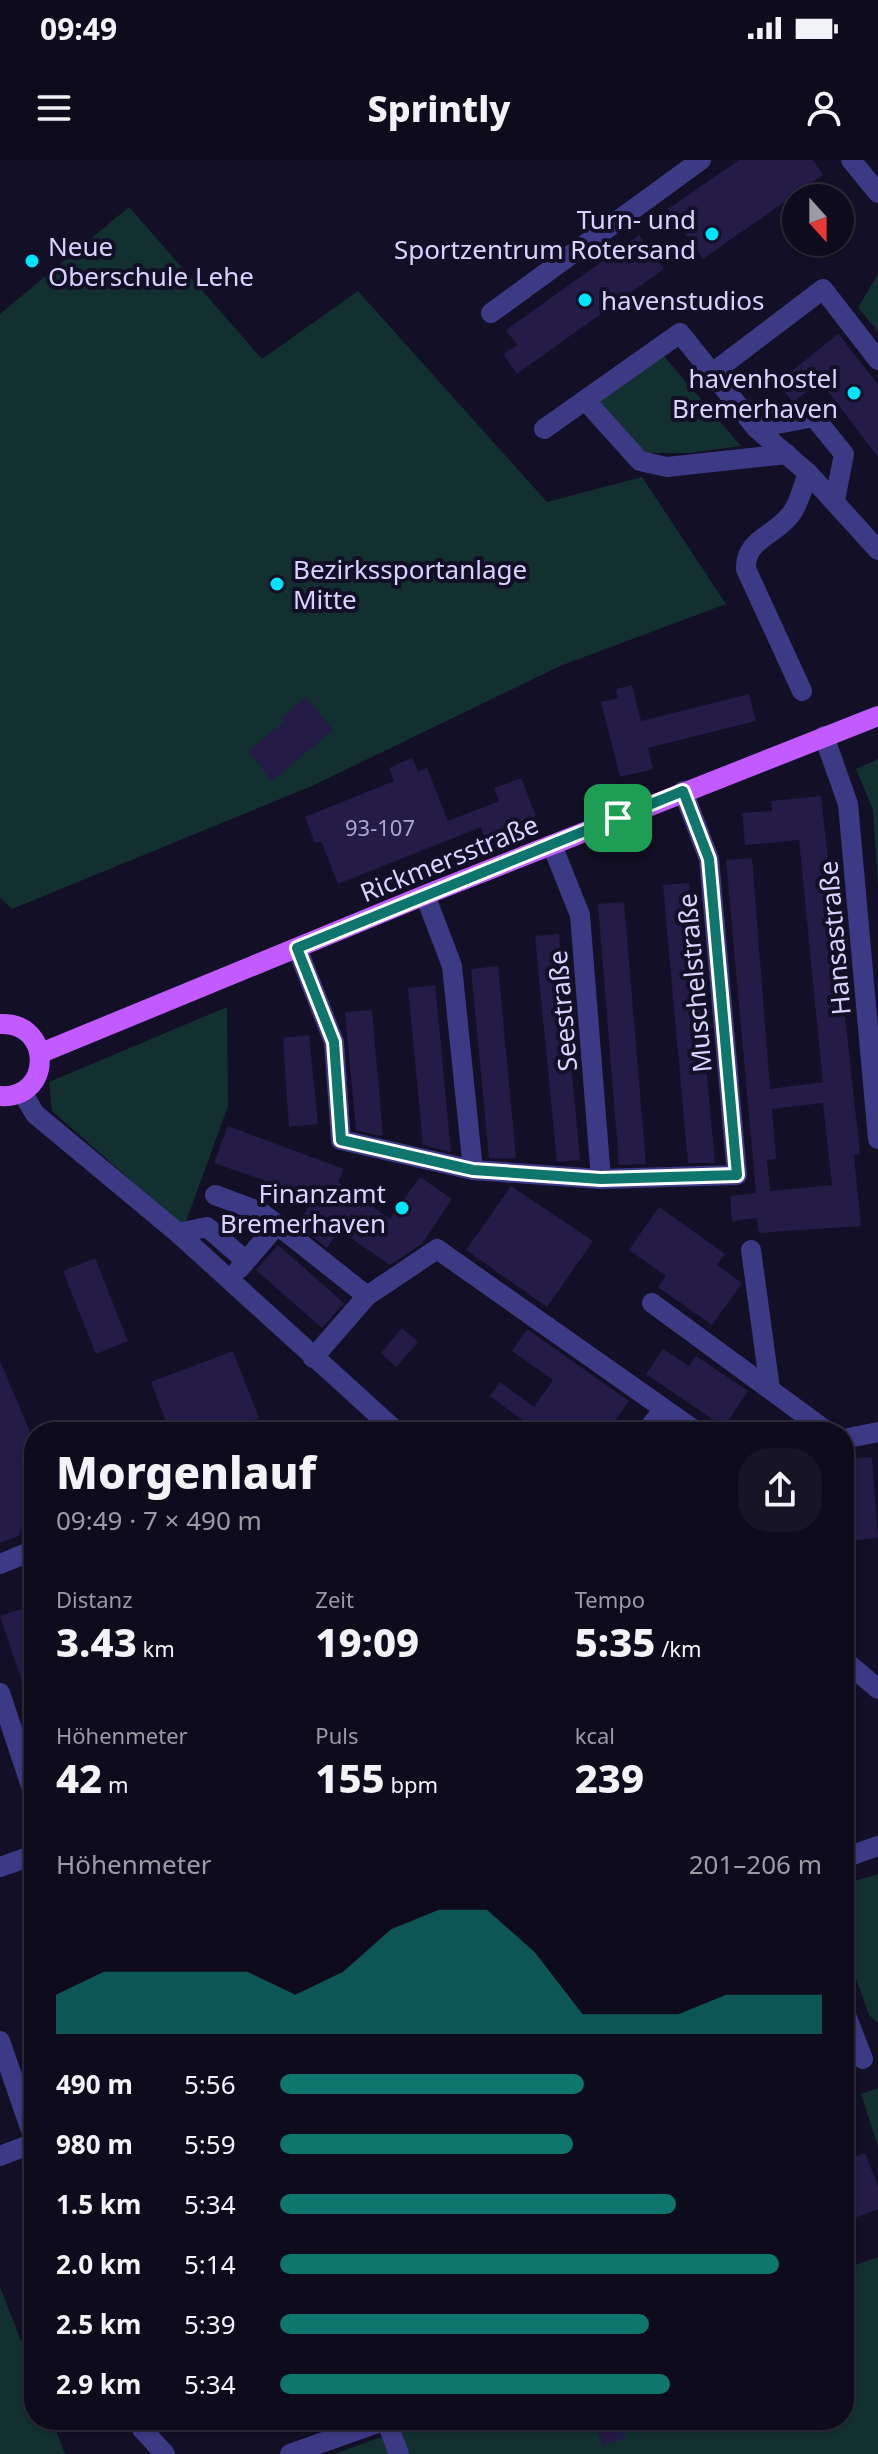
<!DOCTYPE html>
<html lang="de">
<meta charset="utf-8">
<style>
body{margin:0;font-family:"Noto Sans",sans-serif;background:#171425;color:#f1f3f6;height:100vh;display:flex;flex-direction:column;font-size:30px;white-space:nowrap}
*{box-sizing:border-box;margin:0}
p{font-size:26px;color:#9b9ba3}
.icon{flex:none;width:44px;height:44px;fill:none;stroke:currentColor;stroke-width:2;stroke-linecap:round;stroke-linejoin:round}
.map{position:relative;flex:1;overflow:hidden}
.drawer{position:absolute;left:24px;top:1262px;width:830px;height:1008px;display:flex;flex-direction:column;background:#0e0b1c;border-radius:32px;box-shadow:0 2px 6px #0004,0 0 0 2px #2e2b3b}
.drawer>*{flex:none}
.needle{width:52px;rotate:159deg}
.controls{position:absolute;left:782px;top:24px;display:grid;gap:16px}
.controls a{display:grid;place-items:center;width:72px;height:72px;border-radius:50%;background:#0e0b1c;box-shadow:0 2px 6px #0004,0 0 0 2px #2e2b3b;font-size:40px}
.pin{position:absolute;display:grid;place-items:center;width:68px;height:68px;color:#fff;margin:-34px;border-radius:16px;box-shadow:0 4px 12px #0006}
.round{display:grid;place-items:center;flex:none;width:84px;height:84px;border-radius:32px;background:#171425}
.overview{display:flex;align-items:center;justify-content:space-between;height:136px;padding:0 32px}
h1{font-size:44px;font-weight:800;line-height:60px}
.stats{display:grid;grid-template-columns:repeat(3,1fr);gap:12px;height:136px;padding:8px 32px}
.stats div{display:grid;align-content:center}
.stats b{font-size:40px;font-weight:800}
.stats small{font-size:22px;font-weight:400}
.stats p{font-size:22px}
.chart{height:224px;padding:16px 32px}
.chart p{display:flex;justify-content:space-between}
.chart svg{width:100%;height:144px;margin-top:8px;fill:#0f766e;opacity:.7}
ul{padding:0 32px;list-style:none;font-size:26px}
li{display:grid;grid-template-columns:128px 96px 1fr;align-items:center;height:60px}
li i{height:20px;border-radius:10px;background:#0f766e}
.status{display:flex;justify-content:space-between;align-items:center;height:56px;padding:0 40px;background:#0e0b1c;direction:ltr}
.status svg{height:22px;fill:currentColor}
header{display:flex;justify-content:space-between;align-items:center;height:104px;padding:0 32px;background:#0e0b1c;font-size:36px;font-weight:800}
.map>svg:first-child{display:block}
.green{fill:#12302f}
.building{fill:#241b47;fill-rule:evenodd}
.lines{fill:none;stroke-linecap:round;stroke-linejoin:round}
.minor{stroke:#3d3a85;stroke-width:20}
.major{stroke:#c25bff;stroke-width:20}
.route-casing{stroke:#fff;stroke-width:16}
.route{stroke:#0f766e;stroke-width:10}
.poi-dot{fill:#00e5ff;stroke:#130f26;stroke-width:3}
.labels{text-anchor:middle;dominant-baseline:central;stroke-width:8;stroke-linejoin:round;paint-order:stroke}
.number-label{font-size:22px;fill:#aca6d1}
.poi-label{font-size:26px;fill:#d9d4ff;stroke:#130f26;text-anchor:end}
.street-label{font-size:26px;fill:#d9d4ff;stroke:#130f26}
</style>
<div class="status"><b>09:49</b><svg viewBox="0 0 49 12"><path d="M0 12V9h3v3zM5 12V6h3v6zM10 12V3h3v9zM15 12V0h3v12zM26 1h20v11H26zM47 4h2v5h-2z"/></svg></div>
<header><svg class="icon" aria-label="menu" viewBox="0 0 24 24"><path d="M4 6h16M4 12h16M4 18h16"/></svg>Sprintly<svg class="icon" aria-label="person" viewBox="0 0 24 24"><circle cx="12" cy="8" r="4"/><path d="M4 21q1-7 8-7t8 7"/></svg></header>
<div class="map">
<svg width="878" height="2294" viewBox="0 0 878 2294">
<rect width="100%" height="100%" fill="#130f26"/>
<!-- green -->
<g class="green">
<polygon points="129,47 262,199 358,131 547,342 642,317 726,444 560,506 312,626 12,749 0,738 0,154"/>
<polygon points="878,114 878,171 858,148"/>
<polygon points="663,195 741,286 690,293 646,293 599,241"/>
<polygon points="878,599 878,726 873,650 856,609"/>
<polygon points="227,847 228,946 184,1067 52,951 49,922"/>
<polygon points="878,1714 878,1863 869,1855 844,1785 844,1724"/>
<polygon points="878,1928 878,1986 861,1934"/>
<polygon points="878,2097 878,2294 334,2294 428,2260 844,2260 844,2109"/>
<polygon points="0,2127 34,2214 34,2260 52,2260 65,2294 0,2294"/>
</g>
<!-- building -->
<g class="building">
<polygon points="739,0 813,0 823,15 703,99 668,49"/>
<polygon points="639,75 664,109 517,214 503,194 517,185 506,170"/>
<polygon points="838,174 878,224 878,297 820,221 793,242 777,223"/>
<polygon points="632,525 641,561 749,534 756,561 648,588 653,609 620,617 601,542 618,538 616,529"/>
<polygon points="306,537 333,570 272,621 248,591 285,561 282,557"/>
<polygon points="412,598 418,612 427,608 448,661 499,641 494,628 521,618 536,656 484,676 481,667 338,724 321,681 315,683 305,657 394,621 389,608"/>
<path d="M821 636 860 994 854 995 861 1066 759 1073 757 1058 732 1061 730 1036 756 1033 726 700 752 698 770 929 823 922 799 680 745 685 742 653 772 651 771 641ZM823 943 832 1025 770 1031 767 1000 776 999 772 949Z"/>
<polygon points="689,723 697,810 715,1003 688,1003 666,760 663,725"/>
<polygon points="624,742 646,1004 619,1005 598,744"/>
<polygon points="559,774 580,1000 557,1002 535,776"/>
<polygon points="498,806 516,998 504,999 489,998 471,809"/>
<polygon points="435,825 436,834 451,992 423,985 408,828"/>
<polygon points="372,850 383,975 380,976 356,970 345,852"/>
<polygon points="309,875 318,964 289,967 283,878"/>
<polygon points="228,966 344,1009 338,1022 390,1059 420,1017 452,1039 422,1084 390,1105 339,1070 327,1088 297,1064 315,1038 214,1003"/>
<polygon points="511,1026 593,1081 547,1147 466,1090"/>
<polygon points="659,1047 725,1094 717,1105 742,1123 712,1165 658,1127 666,1116 629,1090"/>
<polygon points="278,1085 344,1143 322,1168 256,1110"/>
<polygon points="95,1098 128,1181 96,1194 63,1111"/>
<polygon points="402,1168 418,1182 396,1207 381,1193"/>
<polygon points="527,1169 629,1241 607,1272 516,1272 524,1261 490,1236 500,1222 534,1247 553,1220 512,1191"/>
<polygon points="663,1189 689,1206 696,1196 748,1231 724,1267 646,1214"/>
<polygon points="233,1191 259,1258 222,1272 170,1272 151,1222"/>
<polygon points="0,1201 34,1281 34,1338 21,1343 26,1357 19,1376 0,1383"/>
<polygon points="872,1297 878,1378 856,1380 848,1299"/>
<polygon points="34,1445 34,1548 31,1548 0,1456"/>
<polygon points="865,1993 878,2026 878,2049 844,2062 844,2001"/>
<polygon points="618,2260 625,2278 603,2286 596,2268"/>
</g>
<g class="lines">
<!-- minor -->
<g class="minor">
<polyline points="851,0 878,33"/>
<polyline points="491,153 701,0"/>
<polyline points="711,214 823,129 878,200"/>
<polyline points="585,240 640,301 667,307 787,294"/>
<polyline points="756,268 814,257 844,294 835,340"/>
<polyline points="544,269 680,173 756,268 808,313 878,390"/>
<path d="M802 531 746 409C745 379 775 376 791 354 799 344 803 326 808 313"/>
<polyline points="824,576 848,644 878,979"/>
<polyline points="552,685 580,755 601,1019"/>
<polyline points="425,735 452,806 473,1010"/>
<polyline points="297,788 334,882 341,980 473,1010 601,1019 737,1015 709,699 683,631"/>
<polyline points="22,932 35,954 178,1073 397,1272"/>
<polyline points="215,1035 261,1052 367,1136"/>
<polyline points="178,1073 207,1067 246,1101"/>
<polyline points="751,1090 770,1229"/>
<polyline points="239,1109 277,1065"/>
<polyline points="652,1143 828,1272"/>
<polyline points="313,1198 367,1136 437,1089 697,1272"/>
<polyline points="646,1272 664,1249"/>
<polyline points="844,1279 878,1272"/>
<polyline points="0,1404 34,1390"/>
<polyline points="844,1500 878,1529"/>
<polyline points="0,1533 34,1635"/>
<polyline points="844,1698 878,1686"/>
<polyline points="0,1707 34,1695"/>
<polyline points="844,1850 863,1899"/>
<polyline points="0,1881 34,1979"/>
<polyline points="0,1996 34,1983"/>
<polyline points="138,2260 142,2269 165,2294"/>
<polyline points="386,2260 399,2294"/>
<polyline points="290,2294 386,2260"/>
</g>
<!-- major -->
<g class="major">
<path d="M0 864C53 861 53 940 0 936"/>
<polyline points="41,893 425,735 878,556"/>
</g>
</g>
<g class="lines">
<defs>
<polygon id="route" points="683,631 709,699 737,1015 601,1019 473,1010 341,980 334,882 297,788"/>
</defs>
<!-- route casing -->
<use href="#route" class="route-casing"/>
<!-- route -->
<use href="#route" class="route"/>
</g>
<!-- markers -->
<g class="poi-dot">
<circle cx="712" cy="74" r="8"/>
<circle cx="32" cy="101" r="8"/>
<circle cx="585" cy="140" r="8"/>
<circle cx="854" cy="233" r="8"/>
<circle cx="277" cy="424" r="8"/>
<circle cx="402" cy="1048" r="8"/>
</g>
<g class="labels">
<!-- number labels -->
<g class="number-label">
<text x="380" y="667">93-107</text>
</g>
<!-- poi labels -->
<g class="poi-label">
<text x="696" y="59">Turn- und<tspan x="696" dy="30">Sportzentrum Rotersand</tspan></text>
<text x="48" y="86" text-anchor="start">Neue<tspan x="48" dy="30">Oberschule Lehe</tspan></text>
<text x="601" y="140" text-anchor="start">havenstudios</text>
<text x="838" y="218">havenhostel<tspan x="838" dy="30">Bremerhaven</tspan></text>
<text x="293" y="409" text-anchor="start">Bezirkssportanlage<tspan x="293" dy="30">Mitte</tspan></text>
<text x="386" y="1033">Finanzamt<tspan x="386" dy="30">Bremerhaven</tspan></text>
</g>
<!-- street labels -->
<g class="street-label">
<text transform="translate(449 698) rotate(-22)">Rickmersstraße</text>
<text transform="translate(834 778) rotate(-95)">Hansastraße</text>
<text transform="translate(694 823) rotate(-95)">Muschelstraße</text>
<text transform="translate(562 851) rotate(-95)">Seestraße</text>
</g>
</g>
</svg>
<div class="controls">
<a><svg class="needle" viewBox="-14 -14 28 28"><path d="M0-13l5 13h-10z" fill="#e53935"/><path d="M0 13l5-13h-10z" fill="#9b9ba3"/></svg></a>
</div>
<div class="pin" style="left:618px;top:658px;background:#1e9e55"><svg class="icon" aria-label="arrive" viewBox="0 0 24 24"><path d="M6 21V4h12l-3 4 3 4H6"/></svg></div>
<section class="drawer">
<div class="overview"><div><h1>Morgenlauf</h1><p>09:49 · 7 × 490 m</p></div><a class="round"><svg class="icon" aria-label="share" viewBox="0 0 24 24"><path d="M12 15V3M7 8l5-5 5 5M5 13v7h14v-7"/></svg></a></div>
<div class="stats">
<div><p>Distanz</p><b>3.43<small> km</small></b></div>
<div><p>Zeit</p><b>19:09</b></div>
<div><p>Tempo</p><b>5:35<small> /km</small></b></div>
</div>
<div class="stats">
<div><p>Höhenmeter</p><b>42<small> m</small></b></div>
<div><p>Puls</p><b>155<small> bpm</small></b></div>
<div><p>kcal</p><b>239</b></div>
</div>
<div class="chart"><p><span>Höhenmeter</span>201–206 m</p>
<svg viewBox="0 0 160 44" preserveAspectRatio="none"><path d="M0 44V32L10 25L20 25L30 25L40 25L50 32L60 25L70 12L80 6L90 6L100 19L110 38L120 38L130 38L140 32L150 32L160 32V44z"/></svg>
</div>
<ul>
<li><b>490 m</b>5:56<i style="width:56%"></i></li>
<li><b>980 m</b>5:59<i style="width:54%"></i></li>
<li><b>1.5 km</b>5:34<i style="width:73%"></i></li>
<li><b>2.0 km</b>5:14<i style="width:92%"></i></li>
<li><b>2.5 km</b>5:39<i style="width:68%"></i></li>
<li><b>2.9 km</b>5:34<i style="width:72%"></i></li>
</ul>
</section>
</div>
